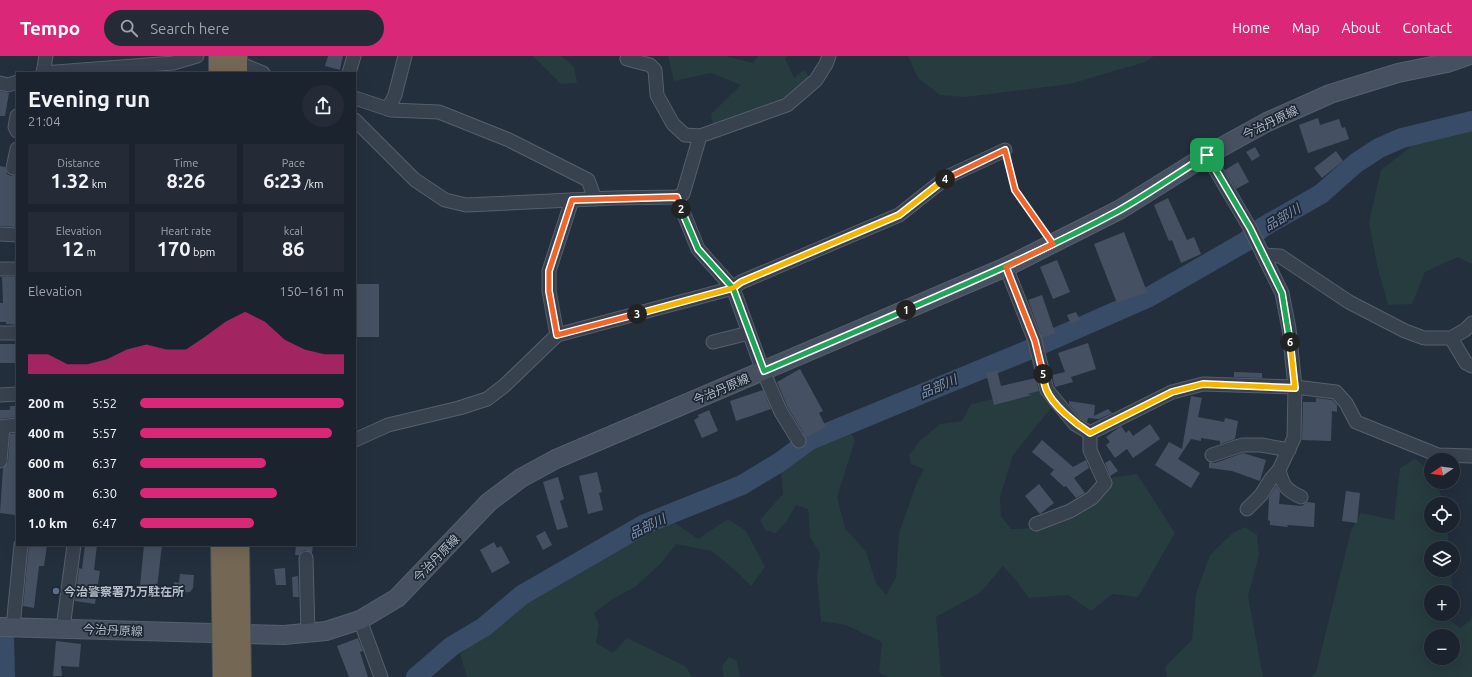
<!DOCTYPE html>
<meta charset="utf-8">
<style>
body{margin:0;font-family:Ubuntu,"Noto Sans JP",sans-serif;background:#242b36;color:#f1f3f6;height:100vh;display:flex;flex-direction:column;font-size:15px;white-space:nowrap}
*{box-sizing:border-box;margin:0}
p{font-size:13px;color:#a0a4aa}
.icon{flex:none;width:22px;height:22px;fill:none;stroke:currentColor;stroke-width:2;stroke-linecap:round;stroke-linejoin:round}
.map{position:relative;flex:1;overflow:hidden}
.side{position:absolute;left:16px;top:16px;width:340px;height:474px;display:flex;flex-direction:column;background:#1b232e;border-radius:0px;box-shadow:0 4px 16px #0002,0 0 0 1px #39404a}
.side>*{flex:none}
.needle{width:26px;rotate:257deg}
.tools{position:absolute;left:1424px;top:397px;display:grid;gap:8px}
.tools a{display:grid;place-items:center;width:36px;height:36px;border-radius:50%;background:#1b232e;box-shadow:0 4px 16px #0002,0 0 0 1px #39404a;font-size:20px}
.pin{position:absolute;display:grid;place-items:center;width:34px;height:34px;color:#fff;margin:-17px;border-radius:8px;box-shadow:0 2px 6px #0006}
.km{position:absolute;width:20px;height:20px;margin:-10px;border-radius:50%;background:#222;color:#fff;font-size:11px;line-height:20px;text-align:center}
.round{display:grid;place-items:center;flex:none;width:42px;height:42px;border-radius:21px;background:#242b36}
.headline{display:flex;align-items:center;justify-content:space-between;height:68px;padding:0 12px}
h1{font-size:22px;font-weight:700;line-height:30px}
.metrics{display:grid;grid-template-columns:repeat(3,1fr);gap:6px;height:68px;padding:4px 12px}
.metrics div{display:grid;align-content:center;border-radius:0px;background:#242b36;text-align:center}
.metrics b{font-size:20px;font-weight:700}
.metrics small{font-size:11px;font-weight:400}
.metrics p{font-size:11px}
.chart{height:112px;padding:8px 12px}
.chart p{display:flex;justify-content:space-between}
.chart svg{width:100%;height:72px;margin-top:4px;fill:#db2777;opacity:.7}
ul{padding:0 12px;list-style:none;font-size:13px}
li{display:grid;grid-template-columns:64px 48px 1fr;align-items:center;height:30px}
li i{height:10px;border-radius:5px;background:#db2777}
header{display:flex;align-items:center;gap:24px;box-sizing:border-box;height:56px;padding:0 20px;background:#db2777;color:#fff}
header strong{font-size:19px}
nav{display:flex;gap:22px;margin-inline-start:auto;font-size:14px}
.search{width:280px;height:36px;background:#242b36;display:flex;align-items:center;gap:10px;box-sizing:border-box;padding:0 14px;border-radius:22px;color:#a0a4aa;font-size:15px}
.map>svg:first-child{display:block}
.green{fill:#263c3f;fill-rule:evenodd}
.water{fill:#394c67}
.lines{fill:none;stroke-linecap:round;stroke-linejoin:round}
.river{stroke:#394c67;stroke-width:20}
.building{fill:#455162}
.street-casing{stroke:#565f6c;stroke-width:15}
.secondary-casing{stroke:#565f6c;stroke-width:20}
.highway-casing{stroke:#434c59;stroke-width:24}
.path{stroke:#44595c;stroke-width:2;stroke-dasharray:3 3;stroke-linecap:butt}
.street{stroke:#38414e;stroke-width:13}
.secondary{stroke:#465061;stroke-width:18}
.highway{stroke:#746855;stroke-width:22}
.split-1-casing{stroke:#fff;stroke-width:8}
.split-2-casing{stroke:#fff;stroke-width:8}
.split-3-casing{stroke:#fff;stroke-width:8}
.split-4-casing{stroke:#fff;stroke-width:8}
.split-5-casing{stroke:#fff;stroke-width:8}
.split-6-casing{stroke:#fff;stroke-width:8}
.split-7-casing{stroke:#fff;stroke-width:8}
.split-1{stroke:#22a559;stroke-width:5}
.split-2{stroke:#22a559;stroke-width:5}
.split-3{stroke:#f0652b;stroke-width:5}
.split-4{stroke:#f5b400;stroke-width:5}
.split-5{stroke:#f0652b;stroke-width:5}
.split-6{stroke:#f5b400;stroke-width:5}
.split-7{stroke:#22a559;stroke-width:5}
.service-dot{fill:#5c6f8a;stroke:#1d2633;stroke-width:1.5}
.labels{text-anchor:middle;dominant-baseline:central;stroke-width:3.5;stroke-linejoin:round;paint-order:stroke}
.street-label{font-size:12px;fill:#b4bcc9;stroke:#1d2633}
.poi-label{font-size:12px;font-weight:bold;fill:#b4bcc9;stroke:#1d2633;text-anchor:start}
.water-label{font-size:13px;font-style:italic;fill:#7c92b1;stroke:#1d2633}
</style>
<header>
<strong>Tempo</strong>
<div class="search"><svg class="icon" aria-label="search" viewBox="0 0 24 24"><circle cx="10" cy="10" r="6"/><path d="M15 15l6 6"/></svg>Search here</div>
<nav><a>Home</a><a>Map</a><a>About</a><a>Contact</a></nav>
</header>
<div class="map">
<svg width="1472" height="621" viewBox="0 0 1472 621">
<rect width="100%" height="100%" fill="#242f3e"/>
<!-- green -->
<g class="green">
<polygon points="533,0 561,0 574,11 577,27 561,28"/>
<polygon points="668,0 726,0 753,7 758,0 788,0 785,2 794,22 804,14 810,22 784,44 713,68 711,58 741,29 711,17 674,25"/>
<polygon points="908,0 1154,0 1145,6 1070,28 965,41 940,39 918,22"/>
<polygon points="1467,73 1472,75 1472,207 1471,208 1458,201 1425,216 1412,248 1388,249 1377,209 1369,166 1381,114 1413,89"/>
<polygon points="1029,325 1041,335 1052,351 1013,399 1000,441 1001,460 1011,473 1031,472 1068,463 1098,424 1137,418 1175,477 1138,541 1112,538 1091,555 1068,539 1029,542 1014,522 1003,510 981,536 936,561 941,619 945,621 888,621 879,617 882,586 846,569 821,565 817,521 820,497 810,481 808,453 796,449 786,466 776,477 765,474 760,464 783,438 781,415 812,388 849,373 855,384 837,441 845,472 866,496 876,527 886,539 896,521 899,477 916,429 924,413 911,408 909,399 920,385 940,368 962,365 971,348 1011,339"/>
<path d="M1415 403 1431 415V426H1436L1444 448H1431V470H1447L1449 492H1431V514H1451L1452 526 1451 536H1431V558H1447V562L1460 572 1471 564 1472 559V621H1312L1316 616 1351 475 1361 457 1394 464 1400 412ZM1431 580H1453V602H1431Z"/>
<polygon points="728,463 746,475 765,511 751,530 735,514 712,495 676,488 661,507 635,531 611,544 594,557 599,569 596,587 613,597 627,582 685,610 693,621 467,621 460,598 514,551 646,475 672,465 698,483"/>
<polygon points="1245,471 1257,479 1259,499 1248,540 1263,621 1167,621 1165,611 1192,584 1196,538 1210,499 1233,477"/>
<polygon points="729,601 737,605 740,621 724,621 722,610"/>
</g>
<!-- water -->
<polygon class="water" points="0,581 14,581 15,621 0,621"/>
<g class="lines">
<!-- river -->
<polyline class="river" points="416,621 452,590 484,571 522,539 645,468 742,429 780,406 810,384 1026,295 1149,241 1245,186 1263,171 1321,138 1356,107 1379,92 1402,82 1472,65"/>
</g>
<!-- building -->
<g class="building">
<polygon points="328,0 343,0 340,14 325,10"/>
<polygon points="0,35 9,37 5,60 0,60"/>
<polygon points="1318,62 1320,69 1339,63 1342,72 1345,71 1349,83 1308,97 1299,69"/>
<polygon points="1255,91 1260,100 1252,105 1246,96"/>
<polygon points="1336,95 1343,105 1322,122 1314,112"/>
<polygon points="1238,106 1249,126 1236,133 1225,114"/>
<polygon points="0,110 5,111 7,118 11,120 17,119 17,171 0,170"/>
<polygon points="1168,142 1187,184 1194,181 1201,198 1181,207 1172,184 1169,185 1154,149"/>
<polygon points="1124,176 1147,236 1117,247 1094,188"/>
<polygon points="1057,204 1070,236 1053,243 1040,211"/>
<polygon points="2,221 17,221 17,269 6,268 6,266 0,266 0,247 3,247"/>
<rect x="355" y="228" width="24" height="53"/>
<polygon points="1042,239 1055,277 1042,282 1028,244"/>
<polygon points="1076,256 1080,264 1071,268 1067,259"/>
<polygon points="1088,287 1096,313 1071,321 1073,326 1055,331 1052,319 1065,316 1058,297"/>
<rect x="0" y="288" width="17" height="19"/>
<polygon points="800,313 823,355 819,357 826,371 806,381 788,352 777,326"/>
<polygon points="997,314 1001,330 1036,322 1039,335 1027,338 1032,339 994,349 986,317"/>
<polygon points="1234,316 1262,317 1262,322 1234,321"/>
<polygon points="763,334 771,353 736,365 730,345"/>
<polygon points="1191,340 1202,342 1198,361 1224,366 1225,362 1238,365 1235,383 1220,388 1220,385 1201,382 1201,385 1191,383 1178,403 1200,417 1191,432 1155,409 1169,386 1182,393"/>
<polygon points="1316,342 1332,344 1337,349 1337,356 1332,355 1331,385 1302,384 1303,346 1316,346"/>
<polygon points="1069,345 1095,349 1094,360 1108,353 1112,357 1099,363 1088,362 1087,366 1080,362 1069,348"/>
<polygon points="10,350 17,350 17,361 0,363 0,354 10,354"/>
<polygon points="709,354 718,375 702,382 694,364 699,361 698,359"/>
<polygon points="1150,368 1160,383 1133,402 1127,393 1115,402 1106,389 1110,386 1106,381 1121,370 1126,377 1129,374 1133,380"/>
<polygon points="17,377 17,438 15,459 0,457 3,412 8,406 10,378"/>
<polygon points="1042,384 1073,411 1086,404 1089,412 1074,422 1085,437 1076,442 1066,430 1064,431 1050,418 1054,414 1032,396"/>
<polygon points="1243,397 1266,404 1260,425 1232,415 1209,412 1209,406 1215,407"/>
<polygon points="1110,404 1118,415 1110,420 1105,407"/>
<polygon points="597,416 602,436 599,437 603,454 588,458 579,420"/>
<polygon points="558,421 564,443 560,445 568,471 557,474 543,426"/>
<polygon points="1039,428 1054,447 1040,458 1025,440"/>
<polygon points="1276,430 1280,436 1279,448 1302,450 1307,446 1315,447 1314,471 1287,469 1288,471 1270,469 1270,465 1268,464 1269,441"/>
<polygon points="1346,435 1360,437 1357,467 1342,465"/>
<polygon points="545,475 552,489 543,494 536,480"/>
<polygon points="494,486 497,492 501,490 510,507 492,517 480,494"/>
<polygon points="29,489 47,489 44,510 39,510 34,552 23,550"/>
<polygon points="85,489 97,489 94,514 100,515 95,548 75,545 79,512 82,513"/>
<polygon points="144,489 162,489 157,532 140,530"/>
<polygon points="296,489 313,489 312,497 305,494 302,495 299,499 295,499"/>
<polygon points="285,512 286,529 276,529 274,513"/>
<polygon points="180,518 194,519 193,532 190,536 175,537 174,526 179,527"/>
<polygon points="298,520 299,541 293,541 292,521"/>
<polygon points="358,582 363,595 360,596 368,621 349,621 337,590"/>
<polygon points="56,585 81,588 79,611 61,610 62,620 53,620"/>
</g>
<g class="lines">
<defs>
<g id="street">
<polyline points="627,3 650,9 655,14 657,39 673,68 685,79 700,80"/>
<polyline points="231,4 263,17"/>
<polyline points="43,17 173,7 197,0"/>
<polyline points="43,17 46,0"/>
<polyline points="349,17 354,0"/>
<polyline points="0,27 8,29 17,26"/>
<polyline points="355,42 391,54 439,56 509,84 588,124 595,143"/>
<polyline points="388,53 395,39 405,0"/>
<polyline points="17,60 15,71 17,75"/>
<polyline points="355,64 415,124 445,144 466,149 613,142 677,141 683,138 700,80 787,49 816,24 826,8 829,0"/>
<polyline points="13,112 17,93"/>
<polyline points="677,141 698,193 733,232 763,315 781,356 799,385"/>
<polyline points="0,178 17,179"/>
<polyline points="1263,199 1280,200 1349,246 1405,275 1424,282 1451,282 1465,274 1472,267"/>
<polyline points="1006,211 1035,285 1047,334 1075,368 1090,377 1172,336 1203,328 1295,331 1289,273 1282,237 1250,172 1207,99"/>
<polyline points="0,213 17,213"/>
<polyline points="0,277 17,277"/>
<polyline points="557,279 549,235 549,215 572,144"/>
<polyline points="1451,282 1466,307 1472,310"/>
<polyline points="713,286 749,277"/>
<polyline points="0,339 17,338"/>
<polyline points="0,371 17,369"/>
<polyline points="355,384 388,369 459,352 487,343 504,330 557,279 733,232 741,226 899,159 947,121 1005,94"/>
<polyline points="1212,399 1242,389 1261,389 1289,394"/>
<polyline points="0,405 3,371"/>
<path d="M1301 441C1286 434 1283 430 1279 414L1294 382 1295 331 1336 336 1346 347 1356 366 1438 399 1472 400"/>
<polyline points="1247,453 1261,439 1271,423 1279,414"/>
<polyline points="1036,468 1070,455 1092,442 1105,427 1090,394 1090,377"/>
<polyline points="306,502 308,577"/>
<polyline points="360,564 381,621"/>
<polyline points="13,571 21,489"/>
<polyline points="63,572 74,489"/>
</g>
<polyline id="secondary" points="0,571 284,579 326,575 360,564 397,542 489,446 521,422 556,403 1006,211 1119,154 1207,99 1267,66 1330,38 1398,17 1447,7 1467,0"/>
<g id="highway">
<polyline points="220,17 220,0"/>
<polyline points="236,17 236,0"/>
<polyline points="222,489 224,621"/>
<polyline points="238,489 240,621"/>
</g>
</defs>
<!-- street casing -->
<use href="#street" class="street-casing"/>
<!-- secondary casing -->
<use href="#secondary" class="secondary-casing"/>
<!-- highway casing -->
<use href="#highway" class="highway-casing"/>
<!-- path -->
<polyline class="path" points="1008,106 1015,134 1044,176"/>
<!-- street -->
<use href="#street" class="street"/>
<!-- secondary -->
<use href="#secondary" class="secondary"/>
<!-- highway -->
<use href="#highway" class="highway"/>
</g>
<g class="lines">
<defs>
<path id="split-1" d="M906 254C978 223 1049 192 1118 155 1148 138 1178 117 1207 99"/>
<polyline id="split-2" points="681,153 698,193 733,232 764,315 906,254"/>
<polyline id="split-3" points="637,258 557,279 549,235 549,215 572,144 677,141 681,153"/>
<polyline id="split-4" points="637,258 733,232 741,226 899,159 945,123"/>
<polyline id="split-5" points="945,123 1005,94 1015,134 1053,188 1006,211 1035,285 1043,318"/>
<path id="split-6" d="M1043 318C1044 323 1044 328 1046 333 1052 349 1076 368 1090 377L1172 336 1203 328 1295 332 1290 286"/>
<polyline id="split-7" points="1207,99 1250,172 1282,237 1290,286"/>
</defs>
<!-- split-1 casing -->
<use href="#split-1" class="split-1-casing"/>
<!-- split-2 casing -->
<use href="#split-2" class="split-2-casing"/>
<!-- split-3 casing -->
<use href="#split-3" class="split-3-casing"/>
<!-- split-4 casing -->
<use href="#split-4" class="split-4-casing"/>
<!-- split-5 casing -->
<use href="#split-5" class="split-5-casing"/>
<!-- split-6 casing -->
<use href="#split-6" class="split-6-casing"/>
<!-- split-7 casing -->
<use href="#split-7" class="split-7-casing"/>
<!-- split-1 -->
<use href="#split-1" class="split-1"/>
<!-- split-2 -->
<use href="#split-2" class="split-2"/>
<!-- split-3 -->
<use href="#split-3" class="split-3"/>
<!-- split-4 -->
<use href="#split-4" class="split-4"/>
<!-- split-5 -->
<use href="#split-5" class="split-5"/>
<!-- split-6 -->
<use href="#split-6" class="split-6"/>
<!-- split-7 -->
<use href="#split-7" class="split-7"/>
</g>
<!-- markers -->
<circle class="service-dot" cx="56" cy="535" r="4"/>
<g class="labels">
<!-- street labels -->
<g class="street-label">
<text transform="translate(1270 66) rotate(-26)">今治丹原線</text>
<text transform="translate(721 333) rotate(-23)">今治丹原線</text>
<text transform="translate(436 502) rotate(-46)">今治丹原線</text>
<text transform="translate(113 574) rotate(2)">今治丹原線</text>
</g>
<!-- poi labels -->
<g class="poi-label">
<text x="64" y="535">今治警察署乃万駐在所</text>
</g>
<!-- water labels -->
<g class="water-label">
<text transform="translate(1282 161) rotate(-31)">品部川</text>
<text transform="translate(938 330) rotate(-23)">品部川</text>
<text transform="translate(647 470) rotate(-26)">品部川</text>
</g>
</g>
</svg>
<div class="tools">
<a><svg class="needle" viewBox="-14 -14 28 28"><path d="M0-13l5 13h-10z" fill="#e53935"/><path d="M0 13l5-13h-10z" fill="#a0a4aa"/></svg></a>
<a><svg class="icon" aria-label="locate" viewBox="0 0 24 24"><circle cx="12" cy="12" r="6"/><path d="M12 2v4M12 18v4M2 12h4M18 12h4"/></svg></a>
<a><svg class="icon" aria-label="layers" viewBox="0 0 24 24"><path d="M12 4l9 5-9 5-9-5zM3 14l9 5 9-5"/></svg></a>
<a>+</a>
<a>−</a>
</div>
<div class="pin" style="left:1207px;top:99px;background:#1e9e55"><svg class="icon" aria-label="arrive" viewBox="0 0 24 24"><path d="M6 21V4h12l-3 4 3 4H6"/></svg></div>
<b class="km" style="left:906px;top:254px">1</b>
<b class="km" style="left:681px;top:153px">2</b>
<b class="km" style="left:637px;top:258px">3</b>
<b class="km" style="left:945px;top:123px">4</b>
<b class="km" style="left:1043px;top:318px">5</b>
<b class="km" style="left:1290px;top:286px">6</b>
<section class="side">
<div class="headline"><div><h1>Evening run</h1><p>21:04</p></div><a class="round"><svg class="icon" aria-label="share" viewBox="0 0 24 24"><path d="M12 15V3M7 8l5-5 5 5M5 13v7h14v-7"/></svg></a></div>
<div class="metrics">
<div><p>Distance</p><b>1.32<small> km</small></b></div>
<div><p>Time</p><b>8:26</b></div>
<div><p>Pace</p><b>6:23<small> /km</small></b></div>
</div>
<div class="metrics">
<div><p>Elevation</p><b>12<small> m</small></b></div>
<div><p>Heart rate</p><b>170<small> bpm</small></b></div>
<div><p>kcal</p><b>86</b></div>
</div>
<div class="chart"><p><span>Elevation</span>150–161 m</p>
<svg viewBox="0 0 160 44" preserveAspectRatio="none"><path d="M0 44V32L10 32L20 38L30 38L40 35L50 29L60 26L70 29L80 29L90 21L100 12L110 6L120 12L130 23L140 29L150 32L160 32V44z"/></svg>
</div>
<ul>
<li><b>200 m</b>5:52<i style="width:100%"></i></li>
<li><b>400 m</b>5:57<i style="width:94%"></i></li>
<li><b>600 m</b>6:37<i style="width:62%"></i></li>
<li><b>800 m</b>6:30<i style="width:67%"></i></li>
<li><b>1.0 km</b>6:47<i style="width:56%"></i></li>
</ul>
</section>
</div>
